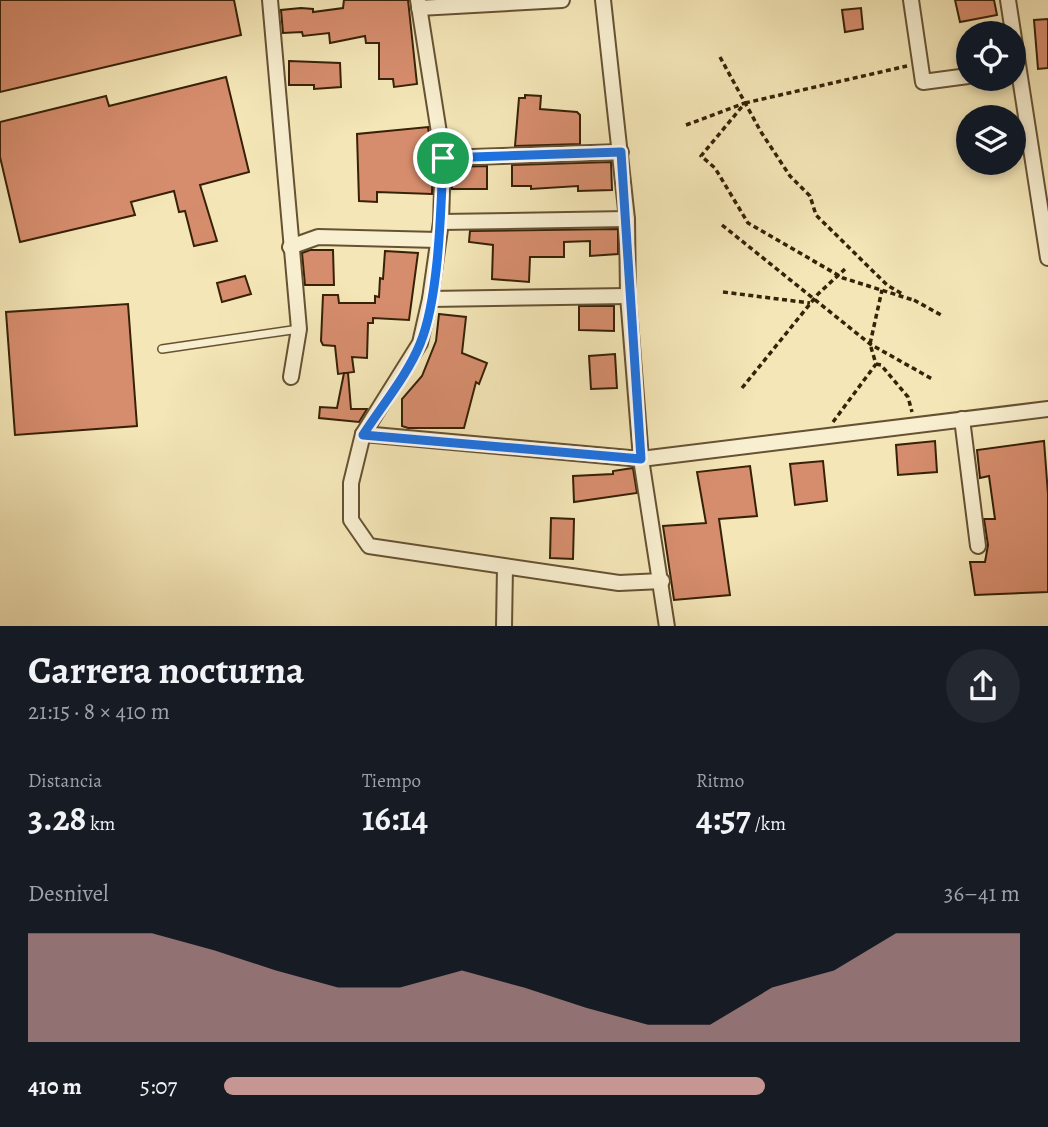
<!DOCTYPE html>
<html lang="es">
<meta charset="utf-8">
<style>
body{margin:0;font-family:Alegreya,serif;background:#242831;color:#f1f3f6;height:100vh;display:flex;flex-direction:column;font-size:26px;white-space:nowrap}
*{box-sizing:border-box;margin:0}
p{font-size:23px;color:#9ea1a6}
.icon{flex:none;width:38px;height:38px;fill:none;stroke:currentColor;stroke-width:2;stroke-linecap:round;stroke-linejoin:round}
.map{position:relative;height:626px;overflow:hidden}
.details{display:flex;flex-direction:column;background:#171b24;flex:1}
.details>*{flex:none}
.fabs{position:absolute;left:956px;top:21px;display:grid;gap:14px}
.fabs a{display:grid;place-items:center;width:70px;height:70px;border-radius:50%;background:#171b24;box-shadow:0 4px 10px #0003;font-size:35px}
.pin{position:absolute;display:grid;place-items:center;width:60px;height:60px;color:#fff;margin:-30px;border:4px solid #fff;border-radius:50%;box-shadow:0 2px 7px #0007}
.round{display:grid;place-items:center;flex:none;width:74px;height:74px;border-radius:37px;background:#242831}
.overview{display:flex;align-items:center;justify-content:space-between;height:119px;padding:0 28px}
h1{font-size:38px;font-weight:700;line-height:52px}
.metrics{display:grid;grid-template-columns:repeat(3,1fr);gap:10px;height:119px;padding:7px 28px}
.metrics div{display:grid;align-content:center}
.metrics b{font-size:35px;font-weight:700}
.metrics small{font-size:19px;font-weight:400}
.metrics p{font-size:19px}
.chart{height:196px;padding:14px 28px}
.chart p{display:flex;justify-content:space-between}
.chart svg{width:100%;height:126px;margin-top:7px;fill:#c59692;opacity:.7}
ul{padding:0 28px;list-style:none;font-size:23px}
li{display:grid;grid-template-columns:112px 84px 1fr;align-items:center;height:52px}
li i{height:18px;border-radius:9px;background:#c59692}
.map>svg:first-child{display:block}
.building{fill:#d68d6d;stroke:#372107;stroke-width:2}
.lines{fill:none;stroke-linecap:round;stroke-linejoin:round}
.lane-casing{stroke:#665233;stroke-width:10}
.street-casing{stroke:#665233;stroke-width:18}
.path{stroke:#372107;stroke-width:3.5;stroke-dasharray:5 3.5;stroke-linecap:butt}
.lane{stroke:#f8efd0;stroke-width:7}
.street{stroke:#f8efd0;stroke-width:14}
.route-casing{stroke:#fff;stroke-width:14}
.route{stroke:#1a73e8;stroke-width:9}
</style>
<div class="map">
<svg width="1048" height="627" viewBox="0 0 1048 627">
<rect width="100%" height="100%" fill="#f4e6b7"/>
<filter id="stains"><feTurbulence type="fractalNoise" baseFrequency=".00286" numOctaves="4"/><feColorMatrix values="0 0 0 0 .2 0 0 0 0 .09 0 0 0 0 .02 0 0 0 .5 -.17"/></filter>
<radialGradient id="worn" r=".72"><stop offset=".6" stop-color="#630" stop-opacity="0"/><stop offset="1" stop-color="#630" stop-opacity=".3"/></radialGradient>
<!-- building -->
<g class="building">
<polygon points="0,0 234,0 241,35 0,92"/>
<polygon points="344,0 408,0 417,84 394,87 393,79 379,79 379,43 366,43 365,36 330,43 329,33 303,36 302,32 283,33 281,10 301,8 313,9 313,12 343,8"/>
<polygon points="955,0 994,0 997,15 960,22"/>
<polygon points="861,8 863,29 845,32 842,10"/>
<polygon points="1048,19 1048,68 1038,69 1034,20"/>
<polygon points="289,61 340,63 341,87 314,89 314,85 289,85"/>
<polygon points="226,77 249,172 200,185 217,241 194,246 185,211 179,212 174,191 131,202 135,215 20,242 0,157 0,122 106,96 109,106"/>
<polygon points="525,95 541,96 540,109 577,112 580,115 580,144 515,146 519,98 525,98"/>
<polygon points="428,127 433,159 432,194 377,192 377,202 359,201 357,134"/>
<polygon points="611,162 612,190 578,191 578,186 531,189 531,186 512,186 512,165"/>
<polygon points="487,166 487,189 452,189 452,167"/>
<polygon points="618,229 618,254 590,256 590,241 564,242 564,257 530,257 529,282 492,279 493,245 469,242 470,231"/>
<polygon points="310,250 333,250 334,285 305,285 302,253"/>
<polygon points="385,251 418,253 409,320 373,318 373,323 368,323 367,358 352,357 354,372 338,374 335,346 323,345 321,341 323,295 338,295 339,303 375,303 375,296 379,297 380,278 383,279"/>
<polygon points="245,276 251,294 222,302 217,283"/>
<polygon points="128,304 137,426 15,435 6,312"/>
<polygon points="579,306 614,306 614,331 579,330"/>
<polygon points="439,314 466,317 462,353 487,363 479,384 476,382 464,428 408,428 402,426 402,399 422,376 436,341"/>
<polygon points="615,354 617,388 591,389 589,356"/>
<polygon points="344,373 348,373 351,409 367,409 359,422 319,418 320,407 337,408"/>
<polygon points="935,441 937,472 898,475 896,445"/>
<polygon points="1044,441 1048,494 1048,592 975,595 970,562 985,562 988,545 984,519 995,519 989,476 980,478 977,450"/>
<polygon points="823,461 827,501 795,505 790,464"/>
<polygon points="750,466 757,516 719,519 730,595 674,600 663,526 706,523 697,472"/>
<polygon points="633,468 637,493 574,502 573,476 613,474 613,471"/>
<polygon points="551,518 574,519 573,559 550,558"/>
</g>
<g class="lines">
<defs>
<polyline id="lane" points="162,349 299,329"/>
<g id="street">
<polyline points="270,0 299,329 291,377"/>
<polyline points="418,0 443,158 441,222 430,299 420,343 363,434 351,483 351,520 369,546 619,583 662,581"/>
<polyline points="603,0 627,219 628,296 641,459 667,627"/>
<polyline points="911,0 923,82 968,76"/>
<polyline points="1008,0 1048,258"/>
<polyline points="419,8 562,0"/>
<polyline points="443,158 621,152"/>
<polyline points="441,222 627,219"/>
<polyline points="290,247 318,237 438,240"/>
<polyline points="430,299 628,296"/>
<polyline points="962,419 978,546"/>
<polyline points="363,434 641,459 1048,409"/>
<polyline points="504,627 505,567"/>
</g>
</defs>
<!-- lane casing -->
<use href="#lane" class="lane-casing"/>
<!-- street casing -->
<use href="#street" class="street-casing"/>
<!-- path -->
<g class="path">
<polyline points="720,57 761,132 790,176 810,196 816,215 887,285 904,295"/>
<polyline points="745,103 907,66"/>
<polyline points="686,125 745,103 701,156 715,168 748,223 843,278 913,300"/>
<polyline points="722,225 870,344 934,380"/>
<polyline points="723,292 810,303"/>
<polyline points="914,300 941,315"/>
<polyline points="876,364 881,365 908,397 912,412"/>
<polyline points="742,388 818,294 845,269"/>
<polyline points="833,422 876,364 870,344 882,290"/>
</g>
<!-- lane -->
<use href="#lane" class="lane"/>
<!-- street -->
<use href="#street" class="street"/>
</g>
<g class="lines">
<defs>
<path id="route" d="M621 152 641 459 363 435C381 407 408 374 420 344 439 299 441 208 443 158Z"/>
</defs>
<!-- route casing -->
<use href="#route" class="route-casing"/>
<!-- route -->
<use href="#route" class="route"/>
</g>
<rect width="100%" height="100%" filter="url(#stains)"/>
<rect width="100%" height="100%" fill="url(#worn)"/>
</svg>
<div class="fabs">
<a><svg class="icon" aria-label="locate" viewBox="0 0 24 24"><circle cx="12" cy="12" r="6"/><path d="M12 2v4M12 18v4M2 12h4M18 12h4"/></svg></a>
<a><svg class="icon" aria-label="layers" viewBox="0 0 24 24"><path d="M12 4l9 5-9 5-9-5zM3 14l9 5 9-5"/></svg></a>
</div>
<div class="pin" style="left:443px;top:158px;background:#1e9e55"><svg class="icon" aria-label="arrive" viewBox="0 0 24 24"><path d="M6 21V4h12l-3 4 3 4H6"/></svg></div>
</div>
<section class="details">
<div class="overview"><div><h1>Carrera nocturna</h1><p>21:15 · 8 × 410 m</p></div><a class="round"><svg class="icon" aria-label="share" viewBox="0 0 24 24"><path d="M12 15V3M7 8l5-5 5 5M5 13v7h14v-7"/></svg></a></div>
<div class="metrics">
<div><p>Distancia</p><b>3.28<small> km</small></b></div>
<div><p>Tiempo</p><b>16:14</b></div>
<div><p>Ritmo</p><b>4:57<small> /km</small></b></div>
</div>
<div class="chart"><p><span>Desnivel</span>36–41 m</p>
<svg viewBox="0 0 160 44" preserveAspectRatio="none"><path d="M0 44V6L10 6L20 6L30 12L40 19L50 25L60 25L70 19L80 25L90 32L100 38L110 38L120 25L130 19L140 6L150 6L160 6V44z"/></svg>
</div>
<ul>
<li><b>410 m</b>5:07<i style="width:68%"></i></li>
</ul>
</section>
